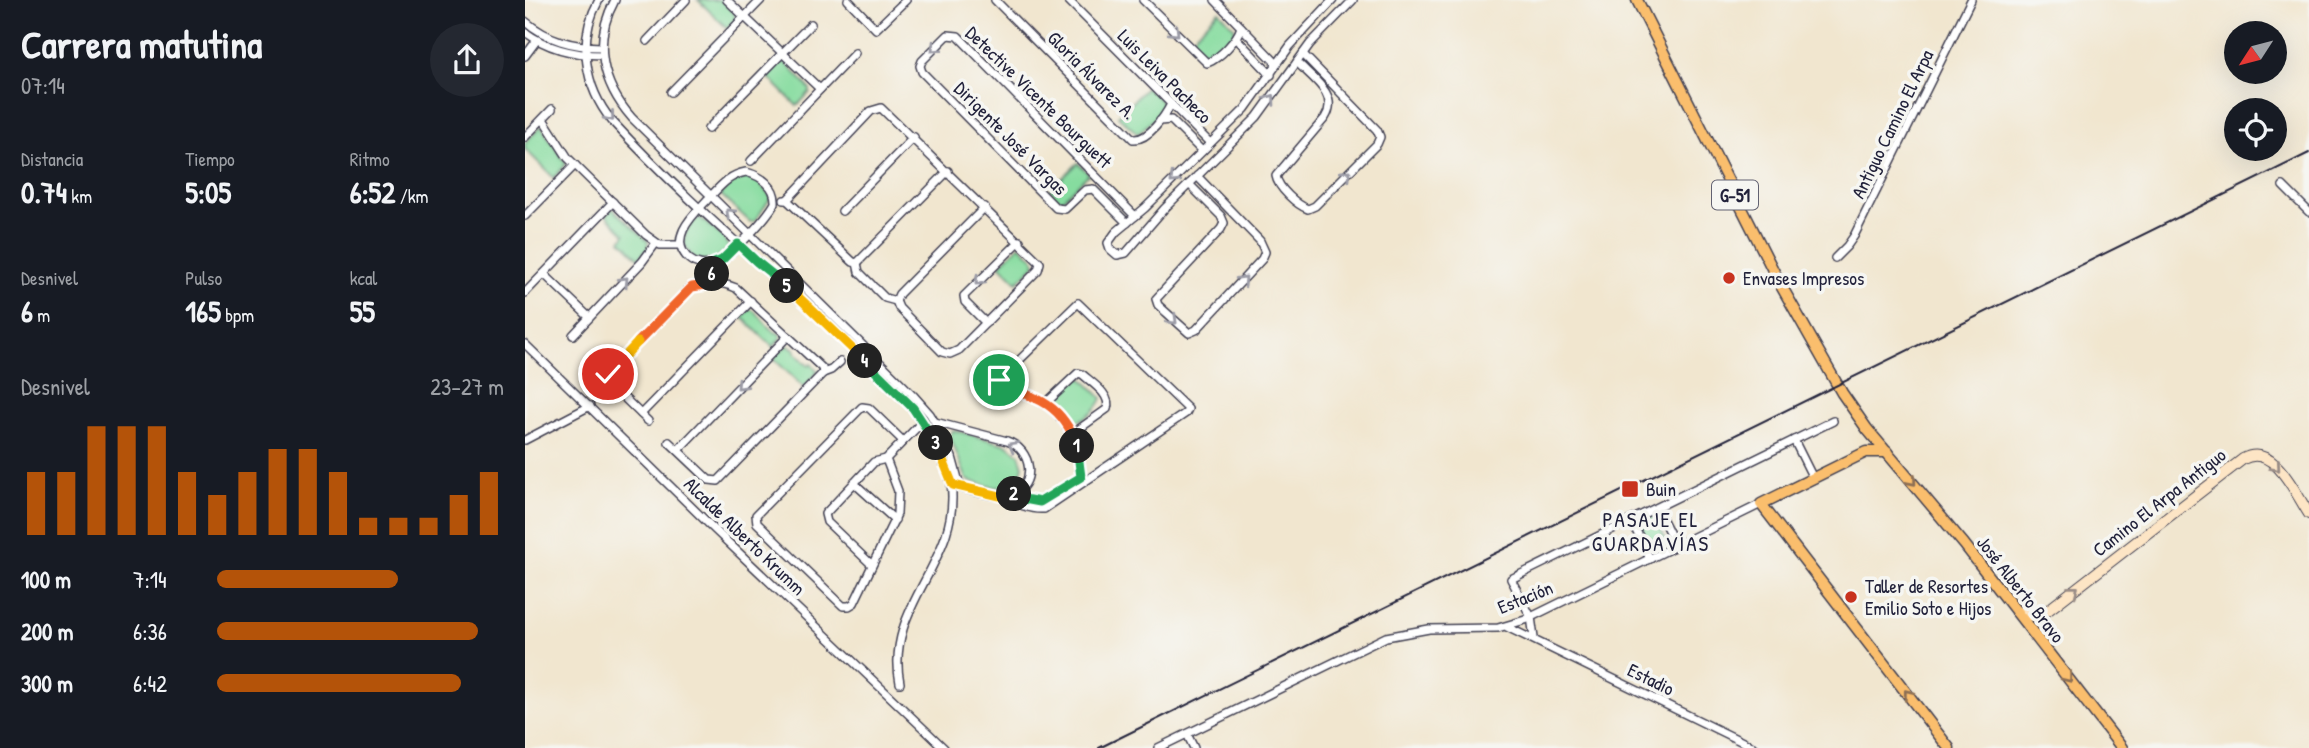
<!DOCTYPE html>
<html lang="es">
<meta charset="utf-8">
<style>
body{margin:0;font-family:"Patrick Hand",sans-serif;background:#242831;color:#f1f3f6;height:100vh;display:flex;flex-direction:column;font-size:26px;white-space:nowrap}
*{box-sizing:border-box;margin:0}
p{font-size:23px;color:#9ea1a6}
.icon{flex:none;width:38px;height:38px;fill:none;stroke:currentColor;stroke-width:2;stroke-linecap:round;stroke-linejoin:round}
.map{position:relative;flex:1;overflow:hidden}
.sheet{display:flex;flex-direction:column;background:#171b24;width:525px}
.sheet>*{flex:none}
.needle{width:46px;rotate:234deg}
.controls{position:absolute;left:1699px;top:21px;display:grid;gap:14px}
.controls a{display:grid;place-items:center;width:63px;height:63px;border-radius:50%;background:#171b24;box-shadow:0 7px 28px #0002;font-size:35px}
.pin{position:absolute;display:grid;place-items:center;width:60px;height:60px;color:#fff;margin:-30px;border:4px solid #fff;border-radius:50%;box-shadow:0 2px 7px #0007}
.km{position:absolute;width:35px;height:35px;margin:-18px;border-radius:50%;background:#222;color:#fff;font-size:19px;line-height:35px;text-align:center}
.round{display:grid;place-items:center;flex:none;width:74px;height:74px;border-radius:37px;background:#242831}
.overview{display:flex;align-items:center;justify-content:space-between;height:119px;padding:0 21px}
h1{font-size:38px;font-weight:700;line-height:52px}
.metrics{display:grid;grid-template-columns:repeat(3,1fr);gap:10px;height:119px;padding:7px 21px}
.metrics div{display:grid;align-content:center}
.metrics b{font-size:30px;font-weight:700}
.metrics small{font-size:19px;font-weight:400}
.metrics p{font-size:19px}
.chart{height:196px;padding:14px 21px}
.chart p{display:flex;justify-content:space-between}
.chart svg{width:100%;height:126px;margin-top:7px;stroke:#b45309;stroke-width:6}
ul{padding:0 21px;list-style:none;font-size:23px}
li{display:grid;grid-template-columns:112px 84px 1fr;align-items:center;height:52px}
li i{height:18px;border-radius:9px;background:#b45309}
main{display:flex;flex:1;min-height:0}
.map>svg:first-child{display:block}
.green{fill:#86dc9f;stroke:#547f6d;stroke-width:2}
.lines{fill:none;stroke-linecap:round;stroke-linejoin:round}
.minor-casing{stroke:#413f51;stroke-width:10}
.secondary-casing{stroke:#413f51;stroke-width:12}
.primary-casing{stroke:#413f51;stroke-width:13}
.minor{stroke:#fff;stroke-width:7}
.secondary{stroke:#fde5c5;stroke-width:10}
.primary{stroke:#fabe6d;stroke-width:10}
.rail{stroke:#22223b;stroke-width:2}
.oneway{stroke:#9c9ca7}
.oneway2{stroke:#9a8d87}
.oneway3{stroke:#8e7054}
.split-1-casing{stroke:#fff;stroke-width:14}
.split-2-casing{stroke:#fff;stroke-width:14}
.split-3-casing{stroke:#fff;stroke-width:14}
.split-4-casing{stroke:#fff;stroke-width:14}
.split-5-casing{stroke:#fff;stroke-width:14}
.split-6-casing{stroke:#fff;stroke-width:14}
.split-7-casing{stroke:#fff;stroke-width:14}
.split-8-casing{stroke:#fff;stroke-width:14}
.split-1{stroke:#f0652b;stroke-width:9}
.split-2{stroke:#22a559;stroke-width:9}
.split-3{stroke:#f5b400;stroke-width:9}
.split-4{stroke:#22a559;stroke-width:9}
.split-5{stroke:#f5b400;stroke-width:9}
.split-6{stroke:#22a559;stroke-width:9}
.split-7{stroke:#f0652b;stroke-width:9}
.split-8{stroke:#f5b400;stroke-width:9}
.poi-dot{fill:#c8321e;stroke:#f6f6f2;stroke-width:2.5}
.labels{text-anchor:middle;dominant-baseline:central;stroke-width:7;stroke-linejoin:round;paint-order:stroke}
.shield{fill:#f6f6f2;stroke:#626272;stroke-width:2}
.shield-label{font-size:18px;font-weight:bold;fill:#22223b}
.street-label{font-size:19px;fill:#22223b;stroke:#f6f6f2}
.poi-label{font-size:19px;fill:#22223b;stroke:#f6f6f2;text-anchor:start}
.neighbourhood-label{font-size:21px;letter-spacing:2px;fill:#22223b;stroke:#f6f6f2}
</style>
<main>
<section class="sheet">
<div class="overview"><div><h1>Carrera matutina</h1><p>07:14</p></div><a class="round"><svg class="icon" aria-label="share" viewBox="0 0 24 24"><path d="M12 15V3M7 8l5-5 5 5M5 13v7h14v-7"/></svg></a></div>
<div class="metrics">
<div><p>Distancia</p><b>0.74<small> km</small></b></div>
<div><p>Tiempo</p><b>5:05</b></div>
<div><p>Ritmo</p><b>6:52<small> /km</small></b></div>
</div>
<div class="metrics">
<div><p>Desnivel</p><b>6<small> m</small></b></div>
<div><p>Pulso</p><b>165<small> bpm</small></b></div>
<div><p>kcal</p><b>55</b></div>
</div>
<div class="chart"><p><span>Desnivel</span>23–27 m</p>
<svg viewBox="0 0 160 44" preserveAspectRatio="none"><path d="M5 44V22M15 44V22M25 44V6M35 44V6M45 44V6M55 44V22M65 44V30M75 44V22M85 44V14M95 44V14M105 44V22M115 44V38M125 44V38M135 44V38M145 44V30M155 44V22"/></svg>
</div>
<ul>
<li><b>100 m</b>7:14<i style="width:63%"></i></li>
<li><b>200 m</b>6:36<i style="width:91%"></i></li>
<li><b>300 m</b>6:42<i style="width:85%"></i></li>
</ul>
</section>
<div class="map">
<svg width="1784" height="748" viewBox="0 0 1784 748">
<rect width="100%" height="100%" fill="#f6f6f2"/>
<filter id="ink" filterUnits="userSpaceOnUse"><feTurbulence type="fractalNoise" baseFrequency=".0143" numOctaves="2"/><feDisplacementMap in="SourceGraphic" scale="14" xChannelSelector="R" yChannelSelector="G"/><feConvolveMatrix kernelMatrix="1 2 1 2 8 2 1 2 1" color-interpolation-filters="sRGB"/></filter>
<filter id="wash" filterUnits="userSpaceOnUse"><feTurbulence type="fractalNoise" baseFrequency=".00686" numOctaves="4" result="noise"/><feDisplacementMap in="SourceGraphic" scale="28" xChannelSelector="R" yChannelSelector="G"/><feGaussianBlur stdDeviation="1.57" result="paint"/><feColorMatrix in="noise" values="0 0 0 0 0 0 0 0 0 0 0 0 0 0 0 0 0 1.4 0 .05"/><feComposite in="paint" operator="in"/></filter>
<g filter="url(#wash)">
<rect width="100%" height="100%" fill="#f1e6cf"/>
<!-- green -->
<g class="green">
<polygon points="173,0 196,0 210,14 210,20 202,28"/>
<polygon points="694,11 709,27 710,32 683,56 665,40"/>
<polygon points="258,60 285,89 285,92 272,106 241,75"/>
<polygon points="622,87 639,104 640,108 613,134 593,116"/>
<polygon points="16,126 41,164 29,178 0,149 0,143"/>
<polygon points="553,163 564,174 536,201 525,190"/>
<polygon points="223,177 232,180 246,197 230,221 225,222 195,194 208,182"/>
<polygon points="87,208 123,241 122,249 114,258 96,240 100,234 81,215"/>
<path d="M174 217 199 238 204 248 189 260H172C153 246 157 230 174 217Z"/>
<polygon points="495,245 509,259 510,265 492,282 475,265"/>
<path d="M225 309C239 315 240 330 255 334L256 338 248 347 217 317Z"/>
<polygon points="262,345 270,349 270,352 283,366 286,364 293,371 279,388 248,358"/>
<path d="M552 376 556 377 577 398C574 408 559 421 548 422L531 401V396Z"/>
<path d="M428 430 483 445 494 454 498 466C489 499 467 486 442 480L425 436Z"/>
<polygon points="1130,514 1142,544 1125,552 1112,523"/>
</g>
</g>
<g filter="url(#ink)">
<g class="lines">
<defs>
<g id="minor">
<path d="M74 0C52 39 59 87 87 121 181 223 292 308 388 408 408 431 416 457 427 484 437 489 475 499 486 495 513 485 507 449 482 441L410 422"/>
<path d="M90 0C67 42 77 84 107 118L389 396 405 414 417 435 427 457 435 486"/>
<polyline points="202,0 295,89"/>
<polyline points="323,0 351,29 381,0"/>
<path d="M470 0 608 139C623 141 640 116 646 104"/>
<polyline points="543,0 685,143"/>
<path d="M618 0 682 63C695 58 712 40 716 27"/>
<polyline points="690,0 752,64"/>
<polyline points="808,0 765,46 720,109 620,208 591,232 583,243 585,249 592,255 601,253 639,209 732,117 785,44 828,0"/>
<path d="M0 21C23 40 47 47 77 47"/>
<path d="M0 32C23 49 49 55 77 55"/>
<polyline points="711,38 746,75"/>
<polyline points="122,41 161,0"/>
<polyline points="0,56 12,40"/>
<path d="M772 62C787 78 815 95 800 118L751 176C753 188 772 205 783 209L790 206 852 144 855 137 852 130 778 54"/>
<polyline points="146,92 236,0"/>
<polyline points="18,119 43,158 121,235 135,245 155,245"/>
<polyline points="635,121 646,120 677,151"/>
<polyline points="183,129 286,24"/>
<polyline points="0,137 27,109"/>
<polyline points="226,161 330,53"/>
<path d="M221 172C236 176 251 186 250 203 242 217 205 259 189 263 181 266 171 265 164 259 142 239 168 215 182 200 194 188 203 175 221 172Z"/>
<polyline points="664,184 696,216 699,223 696,229 631,299 633,305 664,333 671,330 737,259 740,252 735,241 672,176"/>
<polyline points="1758,186 1784,212"/>
<polyline points="259,200 262,200 328,262 332,263 334,272 347,285"/>
<polyline points="262,200 346,111 356,108 515,263 513,270 434,350 425,354 417,352 374,308 371,301 360,298 350,288"/>
<polyline points="317,211 389,137"/>
<polyline points="0,216 50,165"/>
<polyline points="602,223 568,189 560,190 540,209 531,208 397,72 395,66 397,61 423,35 433,36 610,216"/>
<polyline points="1310,258 1322,246 1329,236 1446,0"/>
<polyline points="332,263 423,171"/>
<polyline points="187,264 188,284"/>
<polyline points="19,274 64,317"/>
<polyline points="0,293 88,202"/>
<polyline points="371,301 374,294 460,207"/>
<polyline points="461,323 440,302 439,296 495,241"/>
<polyline points="48,335 117,262 131,243"/>
<polyline points="0,344 190,530 419,748"/>
<path d="M474 384 476 378 553 303 663 409 661 413 519 509C506 510 490 504 480 496"/>
<path d="M456 385C462 386 467 384 472 384 477 385 487 389 493 391 537 404 556 439 556 483"/>
<path d="M521 403 553 373 557 374C567 383 587 395 582 409L547 434"/>
<polyline points="116,414 226,301"/>
<path d="M123 421 84 383 83 374 164 289C176 280 198 282 211 288L297 368 298 373"/>
<polyline points="0,440 65,406"/>
<polyline points="1269,440 1288,478"/>
<polyline points="144,442 184,480 193,481 298,373 306,370 315,362"/>
<polyline points="153,450 263,336"/>
<polyline points="361,459 373,491 372,514 329,603 324,606 318,606 232,523 231,515 337,407 344,408 378,441"/>
<polyline points="329,483 370,520"/>
<polyline points="489,494 494,497 515,502 556,477"/>
<polyline points="1132,508 1151,546"/>
<polyline points="1106,520 1125,559"/>
<polyline points="346,564 302,522 300,514 349,462 361,459 398,421"/>
<polyline points="982,627 1230,748"/>
<polyline points="1009,638 1006,617 986,579 1308,421"/>
<path d="M375 683C359 605 437 561 426 483"/>
<polyline points="662,734 669,748"/>
<polyline points="633,748 861,637 904,629 973,628 1000,620 1236,504"/>
</g>
<path id="secondary" d="M1491 611 1507 616 1522 611 1718 459C1749 442 1770 493 1784 514"/>
<g id="primary">
<polyline points="1112,0 1254,282 1317,393 1342,429 1439,544 1597,748"/>
<polyline points="1362,452 1341,452 1236,504 1424,748"/>
</g>
</defs>
<!-- minor casing -->
<use href="#minor" class="minor-casing"/>
<!-- secondary casing -->
<use href="#secondary" class="secondary-casing"/>
<!-- primary casing -->
<use href="#primary" class="primary-casing"/>
<!-- minor -->
<use href="#minor" class="minor"/>
<!-- secondary -->
<use href="#secondary" class="secondary"/>
<!-- primary -->
<use href="#primary" class="primary"/>
<!-- rail -->
<polyline class="rail" points="574,748 1784,153"/>
</g>
<!-- one-way arrows -->
<defs><path id="oneway-chevron" d="M-2-3.5L2.5 0L-2 3.5" fill="none" stroke-width="1.6" stroke-linecap="round" stroke-linejoin="round" transform="scale(1.75)"/></defs>
<g class="oneway">
<use href="#oneway-chevron" transform="translate(650 32) rotate(45)"/>
<use href="#oneway-chevron" transform="translate(410 48) rotate(135)"/>
<use href="#oneway-chevron" transform="translate(746 99) rotate(-54)"/>
<use href="#oneway-chevron" transform="translate(85 117) rotate(51)"/>
<use href="#oneway-chevron" transform="translate(822 174) rotate(-45)"/>
<use href="#oneway-chevron" transform="translate(649 179) rotate(135)"/>
<use href="#oneway-chevron" transform="translate(205 213) rotate(-136)"/>
<use href="#oneway-chevron" transform="translate(718 280) rotate(-47)"/>
<use href="#oneway-chevron" transform="translate(99 281) rotate(-46)"/>
<use href="#oneway-chevron" transform="translate(454 281) rotate(135)"/>
<use href="#oneway-chevron" transform="translate(648 320) rotate(44)"/>
<use href="#oneway-chevron" transform="translate(216 385) rotate(134)"/>
<use href="#oneway-chevron" transform="translate(488 446) rotate(-150)"/>
</g>
<g class="oneway2">
<use href="#oneway-chevron" transform="translate(1751 467) rotate(49)"/>
<use href="#oneway-chevron" transform="translate(1549 590) rotate(-38)"/>
</g>
<g class="oneway3">
<use href="#oneway-chevron" transform="translate(1387 481) rotate(49)"/>
<use href="#oneway-chevron" transform="translate(1543 678) rotate(52)"/>
<use href="#oneway-chevron" transform="translate(1383 694) rotate(-128)"/>
</g>
</g>
<g class="lines" filter="url(#ink)">
<defs>
<path id="split-1" d="M474 380 476 386C514 397 538 406 552 446"/>
<polyline id="split-2" points="489,494 494,498 515,502 556,477 552,446"/>
<polyline id="split-3" points="411,443 428,485 475,496 489,494"/>
<polyline id="split-4" points="340,361 388,408 411,443"/>
<polyline id="split-5" points="262,286 340,361"/>
<polyline id="split-6" points="187,274 187,264 197,260 213,244 232,262 262,286"/>
<polyline id="split-7" points="113,342 167,287 188,284 187,274"/>
<polyline id="split-8" points="83,374 113,342"/>
</defs>
<!-- split-1 casing -->
<use href="#split-1" class="split-1-casing"/>
<!-- split-2 casing -->
<use href="#split-2" class="split-2-casing"/>
<!-- split-3 casing -->
<use href="#split-3" class="split-3-casing"/>
<!-- split-4 casing -->
<use href="#split-4" class="split-4-casing"/>
<!-- split-5 casing -->
<use href="#split-5" class="split-5-casing"/>
<!-- split-6 casing -->
<use href="#split-6" class="split-6-casing"/>
<!-- split-7 casing -->
<use href="#split-7" class="split-7-casing"/>
<!-- split-8 casing -->
<use href="#split-8" class="split-8-casing"/>
<!-- split-1 -->
<use href="#split-1" class="split-1"/>
<!-- split-2 -->
<use href="#split-2" class="split-2"/>
<!-- split-3 -->
<use href="#split-3" class="split-3"/>
<!-- split-4 -->
<use href="#split-4" class="split-4"/>
<!-- split-5 -->
<use href="#split-5" class="split-5"/>
<!-- split-6 -->
<use href="#split-6" class="split-6"/>
<!-- split-7 -->
<use href="#split-7" class="split-7"/>
<!-- split-8 -->
<use href="#split-8" class="split-8"/>
</g>
<!-- markers -->
<g class="poi-dot">
<circle cx="1204" cy="278" r="7"/>
<rect x="1096" y="480" width="18" height="18" rx="3.5"/>
<circle cx="1326" cy="597" r="7"/>
</g>
<g class="labels">
<!-- shield labels -->
<rect class="shield" x="1187" y="180.5" width="46" height="29" rx="5"/>
<g class="shield-label">
<text x="1210" y="195">G-51</text>
</g>
<!-- street labels -->
<g class="street-label">
<text transform="translate(567 75) rotate(45)">Gloria Álvarez A.</text>
<text transform="translate(640 76) rotate(45)">Luis Leiva Pacheco</text>
<text transform="translate(514 97) rotate(44)">Detective Vicente Bourguett</text>
<text transform="translate(1367 124) rotate(-64)">Antiguo Camino El Arpa</text>
<text transform="translate(486 138) rotate(45)">Dirigente José Vargas</text>
<text transform="translate(1634 502) rotate(-38)">Camino El Arpa Antiguo</text>
<text transform="translate(220 536) rotate(44)">Alcalde Alberto Krumm</text>
<text transform="translate(1496 589) rotate(52)">José Alberto Bravo</text>
<text transform="translate(1000 597) rotate(-22)">Estación</text>
<text transform="translate(1126 679) rotate(26)">Estadio</text>
</g>
<!-- poi labels -->
<g class="poi-label">
<text x="1218" y="278">Envases Impresos</text>
<text x="1121" y="489">Buin</text>
<text x="1340" y="586">Taller de Resortes<tspan x="1340" dy="22">Emilio Soto e Hijos</tspan></text>
</g>
<!-- neighbourhood labels -->
<g class="neighbourhood-label">
<text x="1126" y="519">PASAJE EL<tspan x="1126" dy="24">GUARDAVÍAS</tspan></text>
</g>
</g>
</svg>
<div class="controls">
<a><svg class="needle" viewBox="-14 -14 28 28"><path d="M0-13l5 13h-10z" fill="#e53935"/><path d="M0 13l5-13h-10z" fill="#9ea1a6"/></svg></a>
<a><svg class="icon" aria-label="locate" viewBox="0 0 24 24"><circle cx="12" cy="12" r="6"/><path d="M12 2v4M12 18v4M2 12h4M18 12h4"/></svg></a>
</div>
<div class="pin" style="left:474px;top:380px;background:#1e9e55"><svg class="icon" aria-label="arrive" viewBox="0 0 24 24"><path d="M6 21V4h12l-3 4 3 4H6"/></svg></div>
<div class="pin" style="left:83px;top:374px;background:#d93025"><svg class="icon" aria-label="check" viewBox="0 0 24 24"><path d="M5 12l5 5 9-10"/></svg></div>
<b class="km" style="left:552px;top:446px">1</b>
<b class="km" style="left:489px;top:494px">2</b>
<b class="km" style="left:411px;top:443px">3</b>
<b class="km" style="left:340px;top:361px">4</b>
<b class="km" style="left:262px;top:286px">5</b>
<b class="km" style="left:187px;top:274px">6</b>
</div>
</main>
